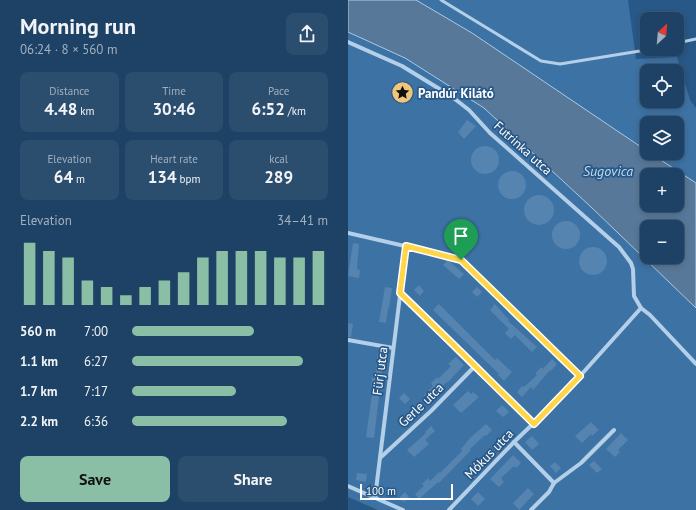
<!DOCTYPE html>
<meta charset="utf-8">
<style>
body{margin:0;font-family:"PT Sans",sans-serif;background:#2b4d6e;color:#f1f3f6;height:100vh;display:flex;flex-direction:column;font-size:15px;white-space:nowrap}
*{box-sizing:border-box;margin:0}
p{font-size:13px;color:#a1b0bf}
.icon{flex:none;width:22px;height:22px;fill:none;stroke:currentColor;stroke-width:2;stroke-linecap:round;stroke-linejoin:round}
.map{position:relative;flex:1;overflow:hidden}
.sheet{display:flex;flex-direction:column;background:#1e4265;width:348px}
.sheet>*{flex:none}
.needle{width:26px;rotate:26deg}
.buttons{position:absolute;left:292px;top:12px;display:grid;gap:8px}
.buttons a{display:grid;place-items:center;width:44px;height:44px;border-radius:8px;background:#1e4265;box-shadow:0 2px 6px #0003,0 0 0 1px #3c5b79;font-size:20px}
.scale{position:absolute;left:12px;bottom:10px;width:93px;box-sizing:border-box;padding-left:4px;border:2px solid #fff;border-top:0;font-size:11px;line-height:14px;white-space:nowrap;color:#fff;-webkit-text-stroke:3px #285887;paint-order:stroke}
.pin{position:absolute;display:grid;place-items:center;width:34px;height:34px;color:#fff;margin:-41px -17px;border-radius:50% 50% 50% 0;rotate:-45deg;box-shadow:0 0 4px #0007}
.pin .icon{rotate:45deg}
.round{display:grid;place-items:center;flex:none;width:42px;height:42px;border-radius:8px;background:#2b4d6e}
.head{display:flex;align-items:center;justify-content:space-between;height:68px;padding:0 20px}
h1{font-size:22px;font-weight:700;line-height:30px}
.stats{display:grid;grid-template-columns:repeat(3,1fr);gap:6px;height:68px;padding:4px 20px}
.stats div{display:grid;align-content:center;border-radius:8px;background:#2b4d6e;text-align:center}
.stats b{font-size:17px;font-weight:700}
.stats small{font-size:11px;font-weight:400}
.stats p{font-size:11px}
.chart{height:112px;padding:8px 20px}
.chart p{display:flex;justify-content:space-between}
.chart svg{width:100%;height:72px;margin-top:4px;stroke:#8abfa5;stroke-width:6}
.button{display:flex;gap:8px;margin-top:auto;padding:8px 20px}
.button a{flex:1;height:46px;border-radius:8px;background:#8abfa5;color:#111;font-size:16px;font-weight:700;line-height:46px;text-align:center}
.button a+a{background:#2b4d6e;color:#f1f3f6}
ul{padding:0 20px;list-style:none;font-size:13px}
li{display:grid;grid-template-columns:64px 48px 1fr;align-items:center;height:30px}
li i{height:10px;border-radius:5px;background:#8abfa5}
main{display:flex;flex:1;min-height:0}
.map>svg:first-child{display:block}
.green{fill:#3d72a4;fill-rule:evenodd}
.water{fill:#587899;stroke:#a9cbe8;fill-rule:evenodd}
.building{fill:#5584b1}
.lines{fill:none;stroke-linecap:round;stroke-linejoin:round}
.service{stroke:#b4cfe8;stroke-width:3}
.minor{stroke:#b4cfe8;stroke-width:4}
.route-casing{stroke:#fff;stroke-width:8}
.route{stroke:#ffd54a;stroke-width:5}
.labels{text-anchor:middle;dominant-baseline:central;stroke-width:3.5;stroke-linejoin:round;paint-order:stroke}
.poi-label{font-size:13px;font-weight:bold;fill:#fff;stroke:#285887;text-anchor:start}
.street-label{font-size:13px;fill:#fff;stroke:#285887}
.water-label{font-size:14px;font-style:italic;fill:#c0d9ef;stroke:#285887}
</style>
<main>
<section class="sheet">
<div class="head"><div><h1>Morning run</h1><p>06:24 · 8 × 560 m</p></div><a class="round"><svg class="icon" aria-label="share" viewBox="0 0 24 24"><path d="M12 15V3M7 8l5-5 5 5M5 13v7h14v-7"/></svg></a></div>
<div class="stats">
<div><p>Distance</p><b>4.48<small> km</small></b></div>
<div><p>Time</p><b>30:46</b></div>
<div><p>Pace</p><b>6:52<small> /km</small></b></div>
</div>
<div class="stats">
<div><p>Elevation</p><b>64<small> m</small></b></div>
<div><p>Heart rate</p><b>134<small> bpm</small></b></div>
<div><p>kcal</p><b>289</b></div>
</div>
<div class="chart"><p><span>Elevation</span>34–41 m</p>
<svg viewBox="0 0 160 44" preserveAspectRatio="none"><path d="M5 44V6M15 44V11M25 44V15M35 44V29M45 44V33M55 44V38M65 44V33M75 44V29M85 44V24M95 44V15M105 44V11M115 44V11M125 44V11M135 44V15M145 44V15M155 44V11"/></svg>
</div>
<ul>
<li><b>560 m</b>7:00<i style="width:62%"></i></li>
<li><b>1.1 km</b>6:27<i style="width:87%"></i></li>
<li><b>1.7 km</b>7:17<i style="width:53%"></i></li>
<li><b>2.2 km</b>6:36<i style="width:79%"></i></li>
</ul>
<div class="button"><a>Save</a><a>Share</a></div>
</section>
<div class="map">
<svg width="348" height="510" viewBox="0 0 348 510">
<rect width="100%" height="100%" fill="#285887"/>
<!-- green -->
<g class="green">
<path d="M68 0H280L288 59 329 57 342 100 348 108V183L302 153H329V123H299V151L124 33ZM299 71H329V101H299Z"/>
<polygon points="0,32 57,58 136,108 243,207 348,308 348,510 30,510 0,497"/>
</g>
<!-- water -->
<path class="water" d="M0 0H68L124 33 299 151V153H302L348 183V308L243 207 136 108 57 58 0 32ZM299 175H329V205H299ZM299 227H329V257H299Z"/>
<!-- building -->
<g class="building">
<polygon points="119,120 128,126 116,139 110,132"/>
<circle cx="137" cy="160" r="14"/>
<circle cx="164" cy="185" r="14"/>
<circle cx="191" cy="210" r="15"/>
<circle cx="218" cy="235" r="14"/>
<polygon points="5,243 11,244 9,269 12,270 11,278 0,276"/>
<circle cx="245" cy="261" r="14"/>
<polygon points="100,260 116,274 111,279 95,265"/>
<polygon points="71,285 76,291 72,296 66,290"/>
<polygon points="37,287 44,288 41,308 40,308 38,323 31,322"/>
<polygon points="129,287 134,292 129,297 124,292"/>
<polygon points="91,304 147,360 149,358 164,372 156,381 150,375 151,374 85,310"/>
<polygon points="147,304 161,320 160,321 189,347 184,352 167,335 163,339 157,333 161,329 142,310"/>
<polygon points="0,323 5,324 3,337 0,337"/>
<polygon points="30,353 37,353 33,379 34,379 33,388 32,388 26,438 18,437 25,387 23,387 24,378 27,378"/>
<polygon points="108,357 116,365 100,382 99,382 80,400 76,395 85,386 83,383 89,377 90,379 103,366 100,364"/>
<polygon points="204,359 209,364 203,371 202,370 185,390 183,387 174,397 169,392 174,386 176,387 189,375 187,374 193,367 195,369"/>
<polygon points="120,391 123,394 125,392 131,397 113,413 105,405"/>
<polygon points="56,393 62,399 57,404 51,398"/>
<polygon points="154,405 161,412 155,417 148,411"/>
<polygon points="243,422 251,430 244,436 243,434 234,443 227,436"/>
<polygon points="138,424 144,430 138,436 137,435 122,449 123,450 91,483 90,482 71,499 67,494 76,486 74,484 80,478 82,481 91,472 92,473 114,451 113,449 122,438"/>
<polygon points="83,426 87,431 77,440 81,444 66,457 59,450 78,433 77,432"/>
<polygon points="273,433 280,440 270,450 272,452 267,457 258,449"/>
<polygon points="184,436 191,444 184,450 177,442"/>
<polygon points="165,455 173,463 168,468 166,466 153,478 156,482 151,487 142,479"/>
<polygon points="246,461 254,469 249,473 241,465"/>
<polygon points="207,462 213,468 208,473 202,466"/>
<polygon points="9,473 19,474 18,482 8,480"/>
<polygon points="180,488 186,494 171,510 165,503"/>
<polygon points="57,492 61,497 56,502 51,498"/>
<polygon points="130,492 137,499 130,506 123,499"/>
</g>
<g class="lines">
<!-- service -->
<g class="service">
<polyline points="93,0 193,61 212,64 304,49"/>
<polyline points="329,43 348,39"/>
</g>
<!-- minor -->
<g class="minor">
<polyline points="0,42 54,66 103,96 121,110 142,133 263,240 271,247 283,263 285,269 286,296 293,308 302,315 348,364"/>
<polyline points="0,233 113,259 232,376"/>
<path d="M52 293C97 336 141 380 186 424"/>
<polyline points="0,340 45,348"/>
<polyline points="166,442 206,483"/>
<polyline points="32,458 83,411 127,366"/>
<polyline points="0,486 55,510"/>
<polyline points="27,498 58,247"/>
<polyline points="101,510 166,442 215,395 293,308"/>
<polyline points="183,510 201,492 206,483 233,463 266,430"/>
</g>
</g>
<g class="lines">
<defs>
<path id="route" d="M58 246 113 260 232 376 186 424C141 380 97 336 52 293Z"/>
</defs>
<!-- route casing -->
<use href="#route" class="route-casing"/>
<!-- route -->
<use href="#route" class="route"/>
</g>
<!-- icons -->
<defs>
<symbol id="sight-disc" viewBox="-11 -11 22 22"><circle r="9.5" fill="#f0c67b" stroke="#285887"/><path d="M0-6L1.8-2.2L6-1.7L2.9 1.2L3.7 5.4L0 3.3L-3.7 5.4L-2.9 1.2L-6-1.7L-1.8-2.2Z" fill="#111"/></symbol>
</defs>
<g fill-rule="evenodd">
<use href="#sight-disc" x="42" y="80" width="25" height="25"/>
</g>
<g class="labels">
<!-- poi labels -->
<g class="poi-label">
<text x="70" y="93">Pandúr Kilátó</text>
</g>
<!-- street labels -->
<g class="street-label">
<text transform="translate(175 148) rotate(42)">Futrinka utca</text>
<text transform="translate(32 371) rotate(-83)">Fürj utca</text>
<text transform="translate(73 405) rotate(-44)">Gerle utca</text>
<text transform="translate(141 454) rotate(-46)">Mókus utca</text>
</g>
<!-- water labels -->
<g class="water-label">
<text x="260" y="171">Sugovica</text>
</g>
</g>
</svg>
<div class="buttons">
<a><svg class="needle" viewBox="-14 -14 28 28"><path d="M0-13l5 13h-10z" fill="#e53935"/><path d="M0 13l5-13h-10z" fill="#a1b0bf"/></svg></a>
<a><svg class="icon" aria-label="locate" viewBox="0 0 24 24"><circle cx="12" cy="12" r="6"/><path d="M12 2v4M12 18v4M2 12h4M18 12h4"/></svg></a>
<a><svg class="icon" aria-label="layers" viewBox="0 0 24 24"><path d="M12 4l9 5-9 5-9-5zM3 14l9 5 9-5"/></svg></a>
<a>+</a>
<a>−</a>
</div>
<div class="scale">100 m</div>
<div class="pin" style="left:113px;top:260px;background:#1e9e55"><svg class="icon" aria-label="arrive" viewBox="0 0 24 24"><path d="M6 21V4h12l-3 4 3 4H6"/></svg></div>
</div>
</main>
